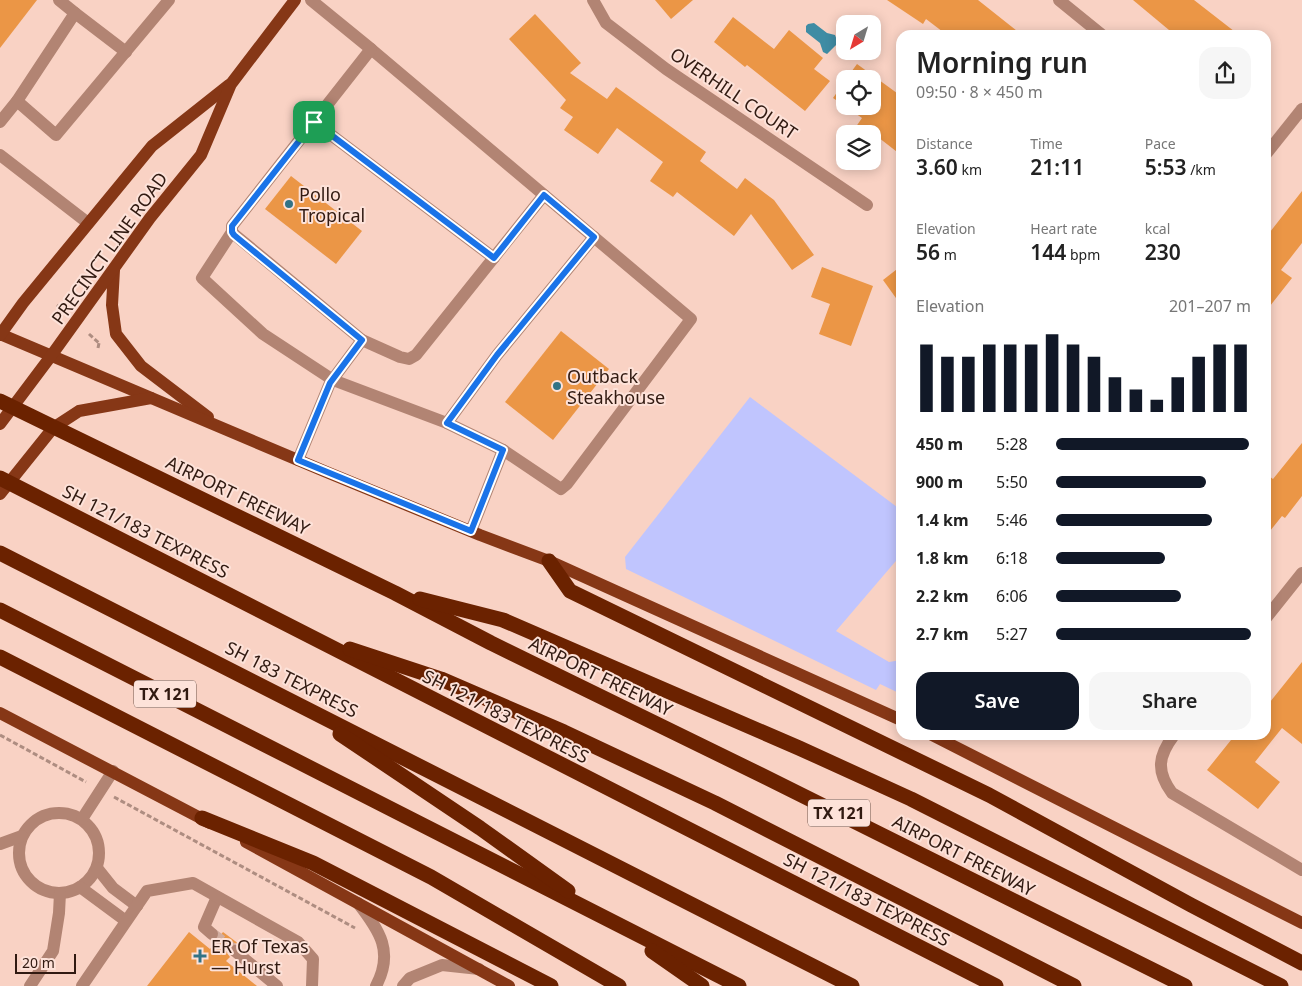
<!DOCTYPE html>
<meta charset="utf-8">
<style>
body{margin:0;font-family:"Noto Sans",sans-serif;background:#f6f6f6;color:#222;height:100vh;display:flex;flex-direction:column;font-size:19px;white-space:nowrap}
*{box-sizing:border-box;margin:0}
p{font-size:16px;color:#767676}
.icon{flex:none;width:28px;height:28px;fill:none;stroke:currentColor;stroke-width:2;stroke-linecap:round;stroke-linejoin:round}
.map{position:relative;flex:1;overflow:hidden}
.side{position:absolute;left:896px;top:30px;width:375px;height:710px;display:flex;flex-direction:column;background:#fff;border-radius:15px;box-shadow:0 2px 12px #0003}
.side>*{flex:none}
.needle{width:32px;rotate:218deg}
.controls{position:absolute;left:836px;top:15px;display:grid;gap:10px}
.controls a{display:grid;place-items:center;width:45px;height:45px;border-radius:10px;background:#fff;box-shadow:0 2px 12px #0003;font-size:25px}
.scale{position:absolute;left:15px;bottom:12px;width:61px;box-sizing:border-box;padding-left:5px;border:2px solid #311a11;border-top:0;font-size:14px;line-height:18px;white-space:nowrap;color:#311a11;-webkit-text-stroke:4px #fde2d9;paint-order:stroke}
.pin{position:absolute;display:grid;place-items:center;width:42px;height:42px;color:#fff;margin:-21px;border-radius:10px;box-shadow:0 2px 8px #0006}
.round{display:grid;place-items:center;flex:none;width:52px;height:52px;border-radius:15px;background:#f6f6f6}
.head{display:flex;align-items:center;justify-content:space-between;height:85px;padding:0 20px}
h1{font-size:28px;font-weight:600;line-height:38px}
.stats{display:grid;grid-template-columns:repeat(3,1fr);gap:8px;height:85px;padding:5px 20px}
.stats div{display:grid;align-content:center}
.stats b{font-size:21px;font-weight:600}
.stats small{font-size:14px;font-weight:400}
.stats p{font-size:14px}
.chart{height:140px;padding:10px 20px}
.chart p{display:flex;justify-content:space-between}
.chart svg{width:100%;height:90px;margin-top:5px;stroke:#111827;stroke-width:6}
.action{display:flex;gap:10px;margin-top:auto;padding:10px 20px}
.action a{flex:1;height:58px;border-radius:15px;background:#111827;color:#fff;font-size:20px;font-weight:600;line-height:58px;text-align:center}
.action a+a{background:#f6f6f6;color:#222}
ul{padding:0 20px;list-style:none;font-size:16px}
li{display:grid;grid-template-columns:80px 60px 1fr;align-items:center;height:38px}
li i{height:12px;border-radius:6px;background:#111827}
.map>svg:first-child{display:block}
.green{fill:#c0c5fe}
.water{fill:#3f8ca4}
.building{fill:#eb9646}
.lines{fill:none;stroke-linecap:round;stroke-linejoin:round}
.minor-tunnel{stroke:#d1ada0;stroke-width:12;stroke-dasharray:12 6;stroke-linecap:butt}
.path{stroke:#ae8d81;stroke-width:3;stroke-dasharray:5 2.5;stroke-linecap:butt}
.minor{stroke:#b28473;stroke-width:12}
.major{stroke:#863716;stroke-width:12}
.highway{stroke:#6b2200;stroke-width:15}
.route-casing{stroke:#fff;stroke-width:10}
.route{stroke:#1a73e8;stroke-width:6}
.poi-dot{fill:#327386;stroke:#fde2d9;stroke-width:2}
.labels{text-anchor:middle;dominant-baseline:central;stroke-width:4;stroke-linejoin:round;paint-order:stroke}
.shield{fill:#fde2d9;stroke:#6e564d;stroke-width:1}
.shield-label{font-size:16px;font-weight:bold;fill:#311a11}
.street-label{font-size:18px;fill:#311a11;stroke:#fde2d9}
.poi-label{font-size:18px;fill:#311a11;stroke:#fde2d9;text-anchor:start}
</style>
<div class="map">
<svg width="1302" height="986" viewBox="0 0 1302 986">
<rect width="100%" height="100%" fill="#f9d2c4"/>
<!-- green -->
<polygon class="green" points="750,397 901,510 901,555 836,631 889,662 901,660 901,694 880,684 876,690 626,569 625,557"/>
<!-- water -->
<polygon class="water" points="814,23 827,33 835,35 838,43 827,54 823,52 820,43 806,32 806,26 808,24"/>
<!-- building -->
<g class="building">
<polygon points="0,0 37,0 0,48"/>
<polygon points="655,0 693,0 671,19"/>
<polygon points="887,0 978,0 1022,35 947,35 926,19 923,24"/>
<polygon points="1133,0 1194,0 1239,35 1175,35"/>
<polygon points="535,14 581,63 570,73 607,99 616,87 706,152 700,161 737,189 745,178 774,200 814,255 792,270 751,214 734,236 677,192 673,197 650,181 663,162 617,128 598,154 564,130 573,117 560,108 566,100 509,39"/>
<polygon points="733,17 774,49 789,30 823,58 814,69 830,81 805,111 747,65 745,67 714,42"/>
<polygon points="857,64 901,96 901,155 874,134 851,134 862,118 845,106 872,106 872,79 846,79"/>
<polygon points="845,81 845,106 833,98"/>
<polygon points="291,176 362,231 336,264 265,209"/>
<polygon points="1302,191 1302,243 1281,270 1292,278 1266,311 1266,237"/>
<polygon points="901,266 901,305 883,280"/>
<polygon points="822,267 873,286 851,346 819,334 830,304 811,297"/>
<polygon points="561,331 609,369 553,440 505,402"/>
<polygon points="1302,443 1302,496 1285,518 1282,516 1266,536 1266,474 1273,479"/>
<polygon points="1302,662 1302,744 1282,728 1255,762 1280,782 1258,809 1207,770 1235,735 1266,735 1266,707"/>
<polygon points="189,932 210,949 223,932 239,944 233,943 228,946 227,953 230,957 226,961 257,986 147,986"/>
</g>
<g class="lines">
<!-- minor-tunnel -->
<polyline class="minor-tunnel" points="212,934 235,951"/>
<!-- path -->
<g class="path">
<polyline points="57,305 64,311"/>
<polyline points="89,334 99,343"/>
<polyline points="98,348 99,343"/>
<polyline points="0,735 86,782"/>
<polyline points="114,797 355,928"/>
</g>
<!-- minor -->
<g class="minor">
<polyline points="59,0 75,13"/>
<polyline points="593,0 606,23 666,69 867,205"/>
<polyline points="1059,0 1102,35"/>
<polyline points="371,49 691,319 567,484 561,489 503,450"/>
<polyline points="17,101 75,13 126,52"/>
<polyline points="0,122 17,101 56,135 169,0"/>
<polyline points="314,122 494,258"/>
<polyline points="1266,154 1302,109"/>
<polyline points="0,155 88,223"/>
<polyline points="232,232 202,278 263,334 333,380 447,423 503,450 471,531"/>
<polyline points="362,340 400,357 409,359 416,355 544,195"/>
<polyline points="447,423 497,355 594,237"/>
<polyline points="298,460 330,383 362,340 235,235 232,232 232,226 371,49 311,0"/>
<polyline points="1266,618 1302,573"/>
<path d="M1174 735C1158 756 1156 771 1172 793L1302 870"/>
<circle cx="59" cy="853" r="40"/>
<polyline points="82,819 113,771"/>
<polyline points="0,844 22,836"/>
<polyline points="97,868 113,888 137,906"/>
<polyline points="80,887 126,921"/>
<path d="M358 903C380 931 394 952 376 986"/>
<polyline points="212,934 204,927 217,897"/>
<polyline points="235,951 277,986"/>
<polyline points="30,986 53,951 59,913 60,893"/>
<polyline points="82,986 147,891 193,883 298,942 313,959 312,986"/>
<polyline points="403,986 410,978 442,965 479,969"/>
</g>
<!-- major -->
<g class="major">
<polyline points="114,270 112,305 116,334 141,366 208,417"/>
<polyline points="0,334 324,471 480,535 549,561 901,720"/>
<polyline points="0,335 23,303 152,146 229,85"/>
<polyline points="0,424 51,356 150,218 201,155 231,84 295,0"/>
<polyline points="0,494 53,428 79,411 151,398"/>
<polyline points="0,713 210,823"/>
<polyline points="932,735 1302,923"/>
<polyline points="246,842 509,986"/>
</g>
<!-- highway -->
<g class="highway">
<polyline points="0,401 395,593 491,643 753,771 1185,986"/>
<polyline points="0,478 996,986"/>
<polyline points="0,553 852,986"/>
<polyline points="549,561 570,591 989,795 1191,905 1302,963"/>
<polyline points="420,599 503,620 799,748 911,799 1281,986"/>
<polyline points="0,610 739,986"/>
<polyline points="350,649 441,679 564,732 715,803 1074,986"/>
<polyline points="0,657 431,877 619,986"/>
<polyline points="340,734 480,828 568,891"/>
<polyline points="202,818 313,863 551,986"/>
<polyline points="652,951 702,986"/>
</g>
</g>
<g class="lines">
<defs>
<polygon id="route" points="314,122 494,258 544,195 594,237 497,355 447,423 503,450 471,531 298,460 330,383 362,340 234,235 232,232 232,226"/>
</defs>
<!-- route casing -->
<use href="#route" class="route-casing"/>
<!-- route -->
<use href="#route" class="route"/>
</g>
<!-- markers -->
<g class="poi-dot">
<circle cx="289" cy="204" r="5"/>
<circle cx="557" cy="386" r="5"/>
<path d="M197.5 948.5h5v5h5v5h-5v5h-5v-5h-5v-5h5z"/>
</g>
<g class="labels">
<!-- shield labels -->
<g class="shield">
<rect x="134" y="680.5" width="62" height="27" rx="4"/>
<rect x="808" y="799.5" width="62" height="27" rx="4"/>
</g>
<g class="shield-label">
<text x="165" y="694">TX 121</text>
<text x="839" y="813">TX 121</text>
</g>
<!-- street labels -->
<g class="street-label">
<text transform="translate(734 93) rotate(34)">OVERHILL COURT</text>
<text transform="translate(109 248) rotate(-54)">PRECINCT LINE ROAD</text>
<text transform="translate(238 495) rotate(26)">AIRPORT FREEWAY</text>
<text transform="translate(146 531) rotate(27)">SH 121/183 TEXPRESS</text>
<text transform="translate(601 676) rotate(26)">AIRPORT FREEWAY</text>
<text transform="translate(292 679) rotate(27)">SH 183 TEXPRESS</text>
<text transform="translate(506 716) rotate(27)">SH 121/183 TEXPRESS</text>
<text transform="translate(964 855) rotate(27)">AIRPORT FREEWAY</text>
<text transform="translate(867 899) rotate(27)">SH 121/183 TEXPRESS</text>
</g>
<!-- poi labels -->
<g class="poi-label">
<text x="299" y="194">Pollo<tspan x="299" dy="21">Tropical</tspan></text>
<text x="567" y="376">Outback<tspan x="567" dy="21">Steakhouse</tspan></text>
<text x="211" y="946">ER Of Texas<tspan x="211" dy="21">— Hurst</tspan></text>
</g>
</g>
</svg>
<div class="controls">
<a><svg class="needle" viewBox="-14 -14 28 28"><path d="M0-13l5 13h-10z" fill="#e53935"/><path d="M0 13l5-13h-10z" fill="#767676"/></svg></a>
<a><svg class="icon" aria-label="locate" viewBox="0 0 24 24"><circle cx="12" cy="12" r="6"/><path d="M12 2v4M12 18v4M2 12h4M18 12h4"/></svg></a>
<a><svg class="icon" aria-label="layers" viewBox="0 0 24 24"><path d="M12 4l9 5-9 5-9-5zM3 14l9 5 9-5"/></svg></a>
</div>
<div class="scale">20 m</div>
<div class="pin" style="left:314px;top:122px;background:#1e9e55"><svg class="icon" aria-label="arrive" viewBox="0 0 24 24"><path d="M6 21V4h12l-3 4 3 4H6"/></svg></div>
<section class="side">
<div class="head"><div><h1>Morning run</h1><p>09:50 · 8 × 450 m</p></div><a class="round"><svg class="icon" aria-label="share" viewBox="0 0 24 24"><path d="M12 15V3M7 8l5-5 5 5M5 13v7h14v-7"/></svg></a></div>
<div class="stats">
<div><p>Distance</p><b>3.60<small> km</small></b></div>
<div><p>Time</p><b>21:11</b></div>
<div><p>Pace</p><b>5:53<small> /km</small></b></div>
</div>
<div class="stats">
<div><p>Elevation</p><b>56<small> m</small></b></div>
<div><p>Heart rate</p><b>144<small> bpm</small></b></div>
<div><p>kcal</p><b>230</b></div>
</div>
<div class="chart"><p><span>Elevation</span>201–207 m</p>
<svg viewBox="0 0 160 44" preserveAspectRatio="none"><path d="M5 44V11M15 44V17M25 44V17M35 44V11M45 44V11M55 44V11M65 44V6M75 44V11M85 44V17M95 44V27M105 44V33M115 44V38M125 44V27M135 44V17M145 44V11M155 44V11"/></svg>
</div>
<ul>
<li><b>450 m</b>5:28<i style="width:99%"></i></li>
<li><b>900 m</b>5:50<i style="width:77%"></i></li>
<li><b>1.4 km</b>5:46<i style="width:80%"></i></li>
<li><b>1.8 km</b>6:18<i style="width:56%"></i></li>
<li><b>2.2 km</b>6:06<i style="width:64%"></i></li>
<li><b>2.7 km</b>5:27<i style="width:100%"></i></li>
</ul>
<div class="action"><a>Save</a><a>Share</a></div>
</section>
</div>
